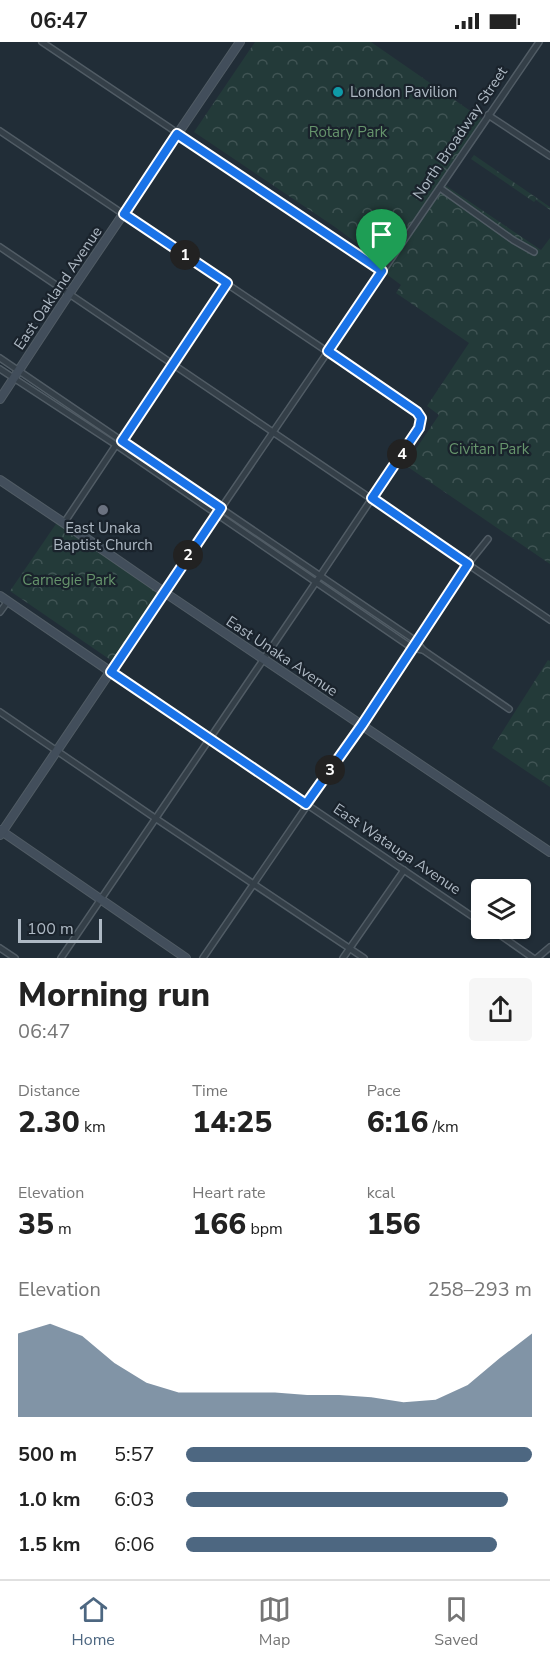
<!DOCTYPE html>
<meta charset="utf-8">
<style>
body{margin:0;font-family:"Nunito Sans",sans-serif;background:#f6f6f6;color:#222;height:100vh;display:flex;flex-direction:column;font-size:22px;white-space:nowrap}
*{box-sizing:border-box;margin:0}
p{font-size:20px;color:#767676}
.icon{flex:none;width:33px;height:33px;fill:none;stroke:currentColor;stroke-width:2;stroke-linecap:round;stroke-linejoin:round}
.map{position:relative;height:916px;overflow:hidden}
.side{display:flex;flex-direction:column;background:#fff;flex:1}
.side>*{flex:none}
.fabs{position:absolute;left:471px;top:837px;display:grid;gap:12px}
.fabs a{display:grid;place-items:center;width:60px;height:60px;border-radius:6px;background:#fff;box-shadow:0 2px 4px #0004;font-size:30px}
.scale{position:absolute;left:18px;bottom:15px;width:84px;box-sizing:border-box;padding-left:6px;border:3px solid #aeb9c4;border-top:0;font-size:16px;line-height:21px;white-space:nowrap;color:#aeb9c4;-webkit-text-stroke:4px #1a232c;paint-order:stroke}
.pin{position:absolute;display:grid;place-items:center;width:51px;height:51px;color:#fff;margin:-62px -26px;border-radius:50% 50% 50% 0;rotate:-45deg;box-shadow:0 0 6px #0007}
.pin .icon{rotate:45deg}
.km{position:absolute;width:30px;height:30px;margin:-15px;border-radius:50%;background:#222;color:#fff;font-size:16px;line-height:30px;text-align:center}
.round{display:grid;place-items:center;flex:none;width:63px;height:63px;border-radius:6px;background:#f6f6f6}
.head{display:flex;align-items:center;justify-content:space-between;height:102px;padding:0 18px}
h1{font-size:33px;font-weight:800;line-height:45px}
.figures{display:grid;grid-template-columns:repeat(3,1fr);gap:9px;height:102px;padding:6px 18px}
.figures div{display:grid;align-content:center}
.figures b{font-size:30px;font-weight:800}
.figures small{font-size:16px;font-weight:400}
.figures p{font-size:16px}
.chart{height:168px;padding:12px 18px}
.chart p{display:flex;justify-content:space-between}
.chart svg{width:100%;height:108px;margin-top:6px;fill:#4d6781;opacity:.7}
ul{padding:0 18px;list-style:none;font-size:20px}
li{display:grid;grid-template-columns:96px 72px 1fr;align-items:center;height:45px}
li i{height:15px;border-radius:8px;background:#4d6781}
.status{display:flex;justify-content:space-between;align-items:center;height:42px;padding:0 30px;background:#fff;direction:ltr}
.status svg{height:16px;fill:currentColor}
.tab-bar{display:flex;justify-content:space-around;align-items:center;height:84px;border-top:2px solid #e0e0e0;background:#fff;font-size:16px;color:#767676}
.tab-bar a{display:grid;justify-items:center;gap:3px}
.tab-bar .selected{color:#4d6781}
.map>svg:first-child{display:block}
.park{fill:url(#park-crowns)}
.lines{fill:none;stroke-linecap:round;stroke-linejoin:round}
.street-casing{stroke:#515c65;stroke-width:8}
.secondary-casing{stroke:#515c65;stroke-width:10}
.street{stroke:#343f48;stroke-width:5}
.secondary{stroke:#424e5b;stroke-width:8}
.route-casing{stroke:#fff;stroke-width:12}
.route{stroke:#1a73e8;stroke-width:8}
.culture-dot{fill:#0f9aa8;stroke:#1a232c;stroke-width:2}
.worship-dot{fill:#6b7280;stroke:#1a232c;stroke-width:2}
.labels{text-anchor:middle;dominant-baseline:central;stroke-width:4.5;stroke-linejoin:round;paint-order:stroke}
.poi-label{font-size:15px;fill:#aeb9c4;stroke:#1a232c;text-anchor:start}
.park-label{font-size:15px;fill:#66946c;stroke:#1a232c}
.street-label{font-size:15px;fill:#aeb9c4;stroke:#1a232c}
</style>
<div class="status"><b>06:47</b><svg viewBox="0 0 49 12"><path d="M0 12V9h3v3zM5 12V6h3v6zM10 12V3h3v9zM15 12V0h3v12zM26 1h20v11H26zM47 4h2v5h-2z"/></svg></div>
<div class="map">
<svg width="550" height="916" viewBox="0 0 550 916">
<defs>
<pattern id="park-crowns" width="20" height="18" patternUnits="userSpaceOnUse" patternTransform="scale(1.5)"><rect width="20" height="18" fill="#233a39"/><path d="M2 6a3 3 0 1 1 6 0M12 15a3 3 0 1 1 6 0" fill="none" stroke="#405454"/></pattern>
</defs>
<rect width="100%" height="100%" fill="#212d37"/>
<!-- park -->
<g class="park">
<polygon points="255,0 371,0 482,77 385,222 335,185 194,90"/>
<polygon points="474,113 550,165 550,168 536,158 534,160 471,117"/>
<polygon points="445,143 541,208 550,196 550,522 405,423 439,373 427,364 469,301 396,251 401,243 385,231"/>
<polygon points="58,479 160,549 112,619 10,549"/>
<polygon points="548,618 550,619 550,745 492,706"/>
</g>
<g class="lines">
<defs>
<g id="street">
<polyline points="42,0 383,229"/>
<polyline points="488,73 550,114"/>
<polyline points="0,89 417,370 421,376 419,386 320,534 61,916"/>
<polyline points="440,146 513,198 534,210"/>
<polyline points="0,205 550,578"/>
<polyline points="0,316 416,599 423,608 509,667"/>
<polyline points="0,327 116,403 412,606 423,608"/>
<polyline points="64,481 116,403 122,399 227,241"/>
<polyline points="164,550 539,0"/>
<polyline points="0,570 8,559"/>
<polyline points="111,630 482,881"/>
<polyline points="0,670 155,776 364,916"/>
<polyline points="490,886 533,916"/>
<polyline points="0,906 15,916"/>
<polyline points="203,916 362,683 468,522 488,497"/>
<polyline points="343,916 404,828"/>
<polyline points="537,916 550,905"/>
</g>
<g id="secondary">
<polyline points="0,357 69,252 240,0"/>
<polyline points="0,438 64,481 164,550 550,810"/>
<polyline points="0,554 111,630"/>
<polyline points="0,788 186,916"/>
<polyline points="0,793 164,550"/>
</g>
</defs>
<!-- street casing -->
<use href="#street" class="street-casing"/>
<!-- secondary casing -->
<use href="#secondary" class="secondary-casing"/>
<!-- street -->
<use href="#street" class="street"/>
<!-- secondary -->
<use href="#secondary" class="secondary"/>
</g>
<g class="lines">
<defs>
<polygon id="route" points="177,92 382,229 328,309 417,370 421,376 419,386 372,456 468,522 362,683 306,762 111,630 221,466 122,399 227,241 124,172"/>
</defs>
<!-- route casing -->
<use href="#route" class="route-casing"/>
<!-- route -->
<use href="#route" class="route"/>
</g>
<!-- markers -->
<circle class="culture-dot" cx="338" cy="50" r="6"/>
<circle class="worship-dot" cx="103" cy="468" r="6"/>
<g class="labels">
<!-- poi labels -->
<g class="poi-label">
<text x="350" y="50">London Pavilion</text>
<text x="103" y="486" text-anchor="middle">East Unaka<tspan x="103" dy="17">Baptist Church</tspan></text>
</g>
<!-- park labels -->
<g class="park-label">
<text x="348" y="90">Rotary Park</text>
<text x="489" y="407">Civitan Park</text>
<text x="69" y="538">Carnegie Park</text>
</g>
<!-- street labels -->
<g class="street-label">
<text transform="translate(460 91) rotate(-56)">North Broadway Street</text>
<text transform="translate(58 246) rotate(-56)">East Oakland Avenue</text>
<text transform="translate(282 614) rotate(34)">East Unaka Avenue</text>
<text transform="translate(397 807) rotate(34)">East Watauga Avenue</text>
</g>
</g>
</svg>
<div class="fabs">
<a><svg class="icon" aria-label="layers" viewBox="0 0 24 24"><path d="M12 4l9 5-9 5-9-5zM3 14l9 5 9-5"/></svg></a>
</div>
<div class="scale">100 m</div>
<div class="pin" style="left:382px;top:229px;background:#1e9e55"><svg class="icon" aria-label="arrive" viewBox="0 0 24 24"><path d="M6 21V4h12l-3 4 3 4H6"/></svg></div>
<b class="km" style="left:185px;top:213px">1</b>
<b class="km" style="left:188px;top:513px">2</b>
<b class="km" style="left:330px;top:728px">3</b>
<b class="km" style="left:402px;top:412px">4</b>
</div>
<section class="side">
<div class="head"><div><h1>Morning run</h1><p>06:47</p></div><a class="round"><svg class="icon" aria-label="share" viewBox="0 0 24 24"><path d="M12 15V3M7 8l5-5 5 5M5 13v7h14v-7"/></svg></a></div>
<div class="figures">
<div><p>Distance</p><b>2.30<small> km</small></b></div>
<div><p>Time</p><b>14:25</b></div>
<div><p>Pace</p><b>6:16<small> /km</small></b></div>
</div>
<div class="figures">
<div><p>Elevation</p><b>35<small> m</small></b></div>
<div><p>Heart rate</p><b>166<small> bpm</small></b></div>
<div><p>kcal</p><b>156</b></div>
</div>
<div class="chart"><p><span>Elevation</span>258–293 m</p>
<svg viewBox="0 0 160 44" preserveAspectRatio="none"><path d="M0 44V10L10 6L20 11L30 22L40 30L50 34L60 34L70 34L80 34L90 35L100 35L110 36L120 38L130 37L140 31L150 20L160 10V44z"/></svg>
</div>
<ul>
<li><b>500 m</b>5:57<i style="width:100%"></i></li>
<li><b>1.0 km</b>6:03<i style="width:93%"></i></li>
<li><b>1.5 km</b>6:06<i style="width:90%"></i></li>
</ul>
</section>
<nav class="tab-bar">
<a class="selected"><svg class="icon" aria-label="home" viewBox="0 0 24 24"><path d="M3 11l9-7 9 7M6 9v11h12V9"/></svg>Home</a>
<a><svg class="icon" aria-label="map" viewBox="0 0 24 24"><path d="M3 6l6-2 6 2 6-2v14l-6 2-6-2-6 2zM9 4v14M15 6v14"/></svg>Map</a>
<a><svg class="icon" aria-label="saved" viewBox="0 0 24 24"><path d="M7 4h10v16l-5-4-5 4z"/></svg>Saved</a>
</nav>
